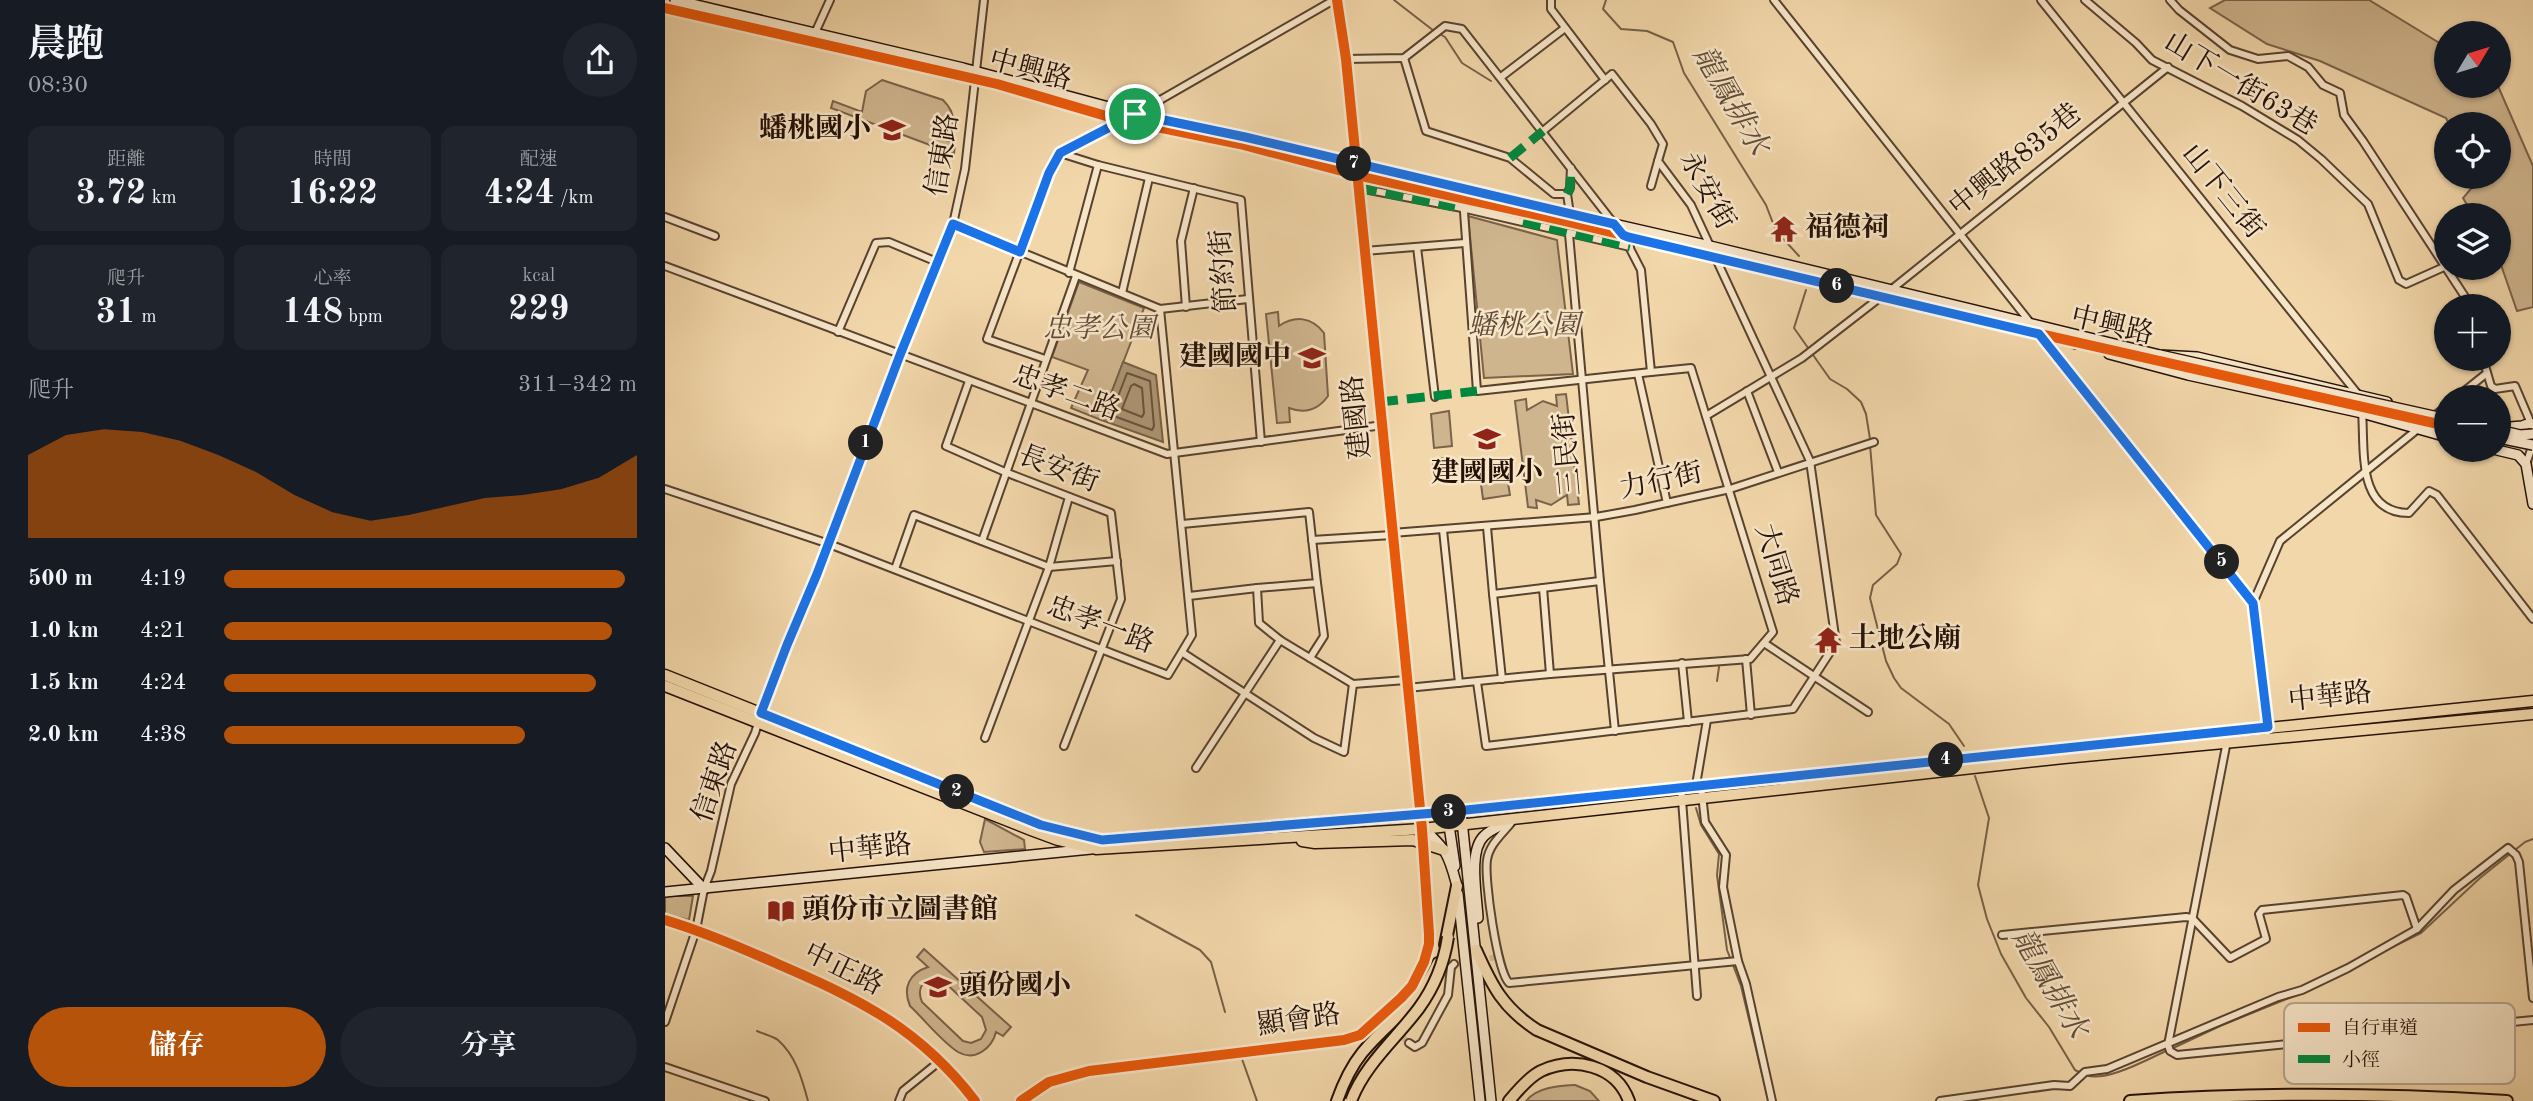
<!DOCTYPE html>
<html lang="zh-TW">
<meta charset="utf-8">
<style>
body{margin:0;font-family:"Old Standard TT","Noto Serif TC",serif;background:#20242c;color:#f1f3f6;height:100vh;display:flex;flex-direction:column;font-size:26px;white-space:nowrap}
*{box-sizing:border-box;margin:0}
p{font-size:23px;color:#9ea1a6}
.icon{flex:none;width:38px;height:38px;fill:none;stroke:currentColor;stroke-width:2;stroke-linecap:round;stroke-linejoin:round}
.map{position:relative;flex:1;overflow:hidden}
.panel{display:flex;flex-direction:column;background:#171b24;width:665px}
.panel>*{flex:none}
.needle{width:46px;rotate:52deg}
.tools{position:absolute;left:1769px;top:21px;display:grid;gap:14px}
.tools a{display:grid;place-items:center;width:77px;height:77px;border-radius:50%;background:#171b24;box-shadow:0 2px 5px #0004;font-size:35px}
.pin{position:absolute;display:grid;place-items:center;width:60px;height:60px;color:#fff;margin:-30px;border:4px solid #fff;border-radius:50%;box-shadow:0 2px 7px #0007}
.km{position:absolute;width:35px;height:35px;margin:-18px;border-radius:50%;background:#222;color:#fff;font-size:19px;line-height:35px;text-align:center}
.round{display:grid;place-items:center;flex:none;width:74px;height:74px;border-radius:37px;background:#20242c}
.head{display:flex;align-items:center;justify-content:space-between;height:119px;padding:0 28px}
h1{font-size:38px;font-weight:700;line-height:52px}
.stats{display:grid;grid-template-columns:repeat(3,1fr);gap:10px;height:119px;padding:7px 28px}
.stats div{display:grid;align-content:center;border-radius:14px;background:#20242c;text-align:center}
.stats b{font-size:35px;font-weight:700}
.stats small{font-size:19px;font-weight:400}
.stats p{font-size:19px}
.chart{height:196px;padding:14px 28px}
.chart p{display:flex;justify-content:space-between}
.chart svg{width:100%;height:126px;margin-top:7px;fill:#b45309;opacity:.7}
.button{display:flex;gap:14px;margin-top:auto;padding:14px 28px}
.button a{flex:1;height:80px;border-radius:42px;background:#b45309;color:#fff;font-size:28px;font-weight:700;line-height:80px;text-align:center}
.button a+a{background:#20242c;color:#f1f3f6}
ul{padding:0 28px;list-style:none;font-size:23px}
li{display:grid;grid-template-columns:112px 84px 1fr;align-items:center;height:52px}
li i{height:18px;border-radius:9px;background:#b45309}
main{display:flex;flex:1;min-height:0}
.map>svg:first-child{display:block}
.green{fill:#cfb58e;stroke:#7a634a;stroke-width:2;fill-rule:evenodd}
.water{fill:#ac9472;stroke:#766047;stroke-width:2}
.lines{fill:none;stroke-linecap:round;stroke-linejoin:round}
.shore{stroke:#68523c;stroke-width:2}
.stream{stroke:#766047;stroke-width:2}
.street-tunnel{stroke:#d3b991;stroke-width:6;stroke-dasharray:6 3;stroke-linecap:butt}
.street-casing{stroke:#58422f;stroke-width:10}
.secondary-casing{stroke:#251106;stroke-width:12}
.primary-casing{stroke:#251106;stroke-width:13}
.highway-casing{stroke:#251106;stroke-width:14}
.street{stroke:#f7e5c8;stroke-width:6}
.secondary{stroke:#f7e5c8;stroke-width:9}
.primary{stroke:#f2d7aa;stroke-width:10}
.highway{stroke:#f2d7aa;stroke-width:10}
.secondary-bridge-casing{stroke:#251106;stroke-width:12;stroke-linecap:butt}
.highway-bridge-casing{stroke:#251106;stroke-width:14;stroke-linecap:butt}
.secondary-bridge{stroke:#f7e5c8;stroke-width:9}
.highway-bridge{stroke:#f2d7aa;stroke-width:10}
.quiet{stroke:#00873e;stroke-width:9;stroke-dasharray:18 9;stroke-linecap:butt}
.cycleway-casing{stroke:#f7e5c8;stroke-width:15}
.cycleway{stroke:#e8590c;stroke-width:10}
.route-casing{stroke:#fff;stroke-width:14}
.route{stroke:#1a73e8;stroke-width:9}
.labels{text-anchor:middle;dominant-baseline:central;stroke-width:5;stroke-linejoin:round;paint-order:stroke}
.street-label{font-size:28px;fill:#251106;stroke:#f7e5c8}
.poi-label{font-size:28px;font-weight:bold;fill:#251106;stroke:#f7e5c8;text-anchor:start}
.park-label{font-size:28px;font-style:italic;fill:#604a36;stroke:#f7e5c8}
.water-label{font-size:30px;font-style:italic;fill:#624c37;stroke:#f7e5c8}
.key{fill:#f7e5c8;stroke:#b8a58e;stroke-width:2}
.key-label{font-size:19px;fill:#251106}
</style>
<main>
<section class="panel">
<div class="head"><div><h1>晨跑</h1><p>08:30</p></div><a class="round"><svg class="icon" aria-label="share" viewBox="0 0 24 24"><path d="M12 15V3M7 8l5-5 5 5M5 13v7h14v-7"/></svg></a></div>
<div class="stats">
<div><p>距離</p><b>3.72<small> km</small></b></div>
<div><p>時間</p><b>16:22</b></div>
<div><p>配速</p><b>4:24<small> /km</small></b></div>
</div>
<div class="stats">
<div><p>爬升</p><b>31<small> m</small></b></div>
<div><p>心率</p><b>148<small> bpm</small></b></div>
<div><p>kcal</p><b>229</b></div>
</div>
<div class="chart"><p><span>爬升</span>311–342 m</p>
<svg viewBox="0 0 160 44" preserveAspectRatio="none"><path d="M0 44V15L10 8L20 6L30 7L40 10L50 15L60 21L70 29L80 35L90 38L100 36L110 33L120 30L130 29L140 27L150 23L160 15V44z"/></svg>
</div>
<ul>
<li><b>500 m</b>4:19<i style="width:97%"></i></li>
<li><b>1.0 km</b>4:21<i style="width:94%"></i></li>
<li><b>1.5 km</b>4:24<i style="width:90%"></i></li>
<li><b>2.0 km</b>4:38<i style="width:73%"></i></li>
</ul>
<div class="button"><a>儲存</a><a>分享</a></div>
</section>
<div class="map">
<svg width="1868" height="1101" viewBox="0 0 1868 1101">
<rect width="100%" height="100%" fill="#f2d7aa"/>
<filter id="stains"><feTurbulence type="fractalNoise" baseFrequency=".00286" numOctaves="4"/><feColorMatrix values="0 0 0 0 .2 0 0 0 0 .09 0 0 0 0 .02 0 0 0 .5 -.17"/></filter>
<radialGradient id="worn" r=".72"><stop offset=".6" stop-color="#630" stop-opacity="0"/><stop offset="1" stop-color="#630" stop-opacity=".3"/></radialGradient>
<!-- green -->
<g class="green">
<polygon points="1560,0 1704,0 1781,47 1782,86 1833,86 1868,166 1868,307 1852,311 1834,259 1834,215 1808,215 1798,198 1810,184 1807,177 1834,177 1834,124 1784,124 1781,118 1655,61 1602,44 1545,8"/>
<path d="M217 80 278 100C291 113 292 127 277 139L290 143 289 154 166 108 168 101 197 112 201 91Z"/>
<polygon points="803,216 892,240 908,374 819,378"/>
<polygon points="414,282 479,308 436,420 406,408 423,370 387,357"/>
<path d="M613 312 614 326C630 315 647 317 659 333L663 396C653 410 640 414 624 408L625 422 612 423 601 314Z"/>
<polygon points="901,394 914,504 903,505 902,495 886,505 871,500 872,508 863,507 850,401 861,399 862,410 878,401 892,406 891,395"/>
<polygon points="784,411 787,446 769,448 766,414"/>
<polygon points="840,465 845,495 818,499 814,469"/>
<polygon points="320,819 359,840 360,849 319,852 315,842"/>
<polygon points="0,896 28,896 24,920 0,914"/>
<path d="M259 949 346 1027 338 1036 331 1032C327 1048 310 1062 293 1052 277 1042 259 1019 245 1006 237 987 245 973 263 967L252 957ZM269 978 276 979 317 1017 321 1030 316 1039 306 1043 298 1041 257 1002C252 990 256 981 269 978Z"/>
<path d="M910 1085 925 1091 934 1101H861C872 1087 893 1086 910 1085Z"/>
</g>
<!-- water -->
<polygon class="water" points="458,362 491,375 498,442 436,420"/>
<g class="lines">
<!-- shore -->
<g class="shore">
<polygon points="462,373 485,381 489,426 487,430 446,415"/>
<polygon points="469,384 477,388 479,413 477,417 457,409 466,386"/>
</g>
<!-- stream -->
<g class="stream">
<polyline points="729,0 769,31"/>
<polyline points="941,0 938,9 956,29 982,31 1008,42 1019,73 1101,205 1111,231 1134,256"/>
<polyline points="773,33 780,37 797,63 826,81"/>
<polyline points="1141,290 1129,328 1165,379 1182,389 1196,402 1201,414 1205,439"/>
<polyline points="1205,445 1211,515 1236,554 1232,564 1208,585 1205,598 1221,661 1229,678 1236,688 1284,724 1299,746"/>
<polyline points="1052,681 1054,667"/>
<polyline points="1310,776 1324,818 1313,885 1322,919 1336,954 1361,998 1384,1027 1410,1070 1416,1073"/>
<polyline points="1031,808 1036,825 1054,854 1052,875 1062,950 1066,960"/>
<polyline points="471,915 535,950 546,962 560,1012"/>
<polyline points="1713,954 1756,933 1815,878 1860,842 1868,839"/>
<polyline points="1068,965 1076,986 1103,1099"/>
<path d="M92 1031C98 1034 108 1036 113 1040 131 1056 137 1079 143 1101"/>
<polyline points="1506,1049 1555,1026 1636,993"/>
<polyline points="577,1059 592,1101"/>
<path d="M1421 1075C1440 1083 1483 1059 1501 1051"/>
</g>
<!-- street-tunnel -->
<g class="street-tunnel">
<polyline points="789,964 833,957"/>
<polyline points="716,1017 744,1043"/>
</g>
<defs>
<g id="street">
<polyline points="886,0 886,9 940,80"/>
<polyline points="1109,0 1364,321"/>
<polyline points="1376,0 1695,397"/>
<polyline points="1420,0 1471,43 1487,60 1577,106 1633,140 1656,159 1703,204 1734,280 1741,284 1779,267"/>
<polyline points="1505,0 1514,10 1565,50 1593,59 1623,56 1643,67 1658,85 1675,93 1679,115 1698,141 1806,306"/>
<polyline points="150,33 165,0"/>
<polyline points="739,58 761,131 845,158 889,194 902,194 905,214"/>
<polyline points="681,59 739,58 780,26 797,29 950,225"/>
<polyline points="836,77 900,28"/>
<polyline points="469,115 669,0"/>
<polyline points="395,153 433,165 576,200 596,442"/>
<polyline points="986,186 993,161"/>
<polyline points="694,188 797,208 965,247"/>
<polyline points="902,194 905,188 906,168"/>
<polyline points="798,198 812,391 986,372"/>
<polyline points="0,217 50,236"/>
<polyline points="288,224 495,309 583,299"/>
<polyline points="904,234 935,581 950,731"/>
<polyline points="752,247 770,397"/>
<polyline points="699,251 800,243"/>
<polyline points="0,266 502,454 718,425"/>
<polyline points="404,273 433,165"/>
<polyline points="1227,289 1503,67"/>
<polyline points="457,293 484,178"/>
<polyline points="521,307 516,241 529,188"/>
<polyline points="173,332 211,243 224,242 272,262"/>
<polyline points="1374,333 1588,603"/>
<polyline points="380,359 322,339 384,173 395,153 459,120"/>
<polyline points="1818,359 1826,386 1830,389 1850,386 1868,428"/>
<polyline points="973,374 1002,503"/>
<polyline points="304,381 281,446 340,472 446,513 456,599 399,746"/>
<polyline points="1082,391 1113,472"/>
<polyline points="1792,397 1822,373"/>
<path d="M1697 411C1700 449 1691 513 1744 513L1764 491 1772 495 1868 619"/>
<polyline points="1041,416 1137,358 1217,296"/>
<polyline points="1768,417 1782,406"/>
<polyline points="1861,464 1868,444"/>
<polyline points="0,489 164,544 503,675 527,635 495,309"/>
<polyline points="517,524 644,512 652,583 592,588 524,596"/>
<polyline points="822,527 828,594 935,581"/>
<polyline points="778,530 794,683"/>
<polyline points="727,533 931,517 970,510 1065,489 1209,442"/>
<polyline points="647,540 727,535"/>
<polyline points="317,541 411,276"/>
<polyline points="230,569 249,515 384,567 452,561"/>
<polyline points="592,588 594,623 615,640 688,684 741,680"/>
<polyline points="878,588 885,674"/>
<polyline points="828,594 837,679"/>
<polyline points="1099,643 1203,712"/>
<polyline points="518,653 649,738 679,752 688,684"/>
<polyline points="645,658 659,636 652,583"/>
<polyline points="1081,659 1086,715"/>
<polyline points="1017,663 1023,722"/>
<polyline points="812,682 821,746 1128,709 1171,643 1145,461 1026,205 993,161 998,144 986,124 947,74 878,131"/>
<polyline points="742,688 885,674 1085,659 1108,632 1026,368 986,372 976,270 957,233"/>
<polyline points="1603,727 1588,603 1615,541 1754,428"/>
<polyline points="320,738 384,567 404,497"/>
<polyline points="1562,741 1503,1045 1505,1051 1512,1055 1868,1020"/>
<polyline points="531,768 615,640"/>
<polyline points="1031,785 1042,720"/>
<polyline points="1036,785 1040,822 1061,855 1058,887 1073,961 1081,984 1107,1101"/>
<polyline points="1016,787 1032,996"/>
<path d="M846 823C837 834 824 845 822 860 819 878 832 971 844 983L1073 961"/>
<polyline points="1527,918 1565,958 1601,939 1594,914 1597,910 1738,895 1741,897 1752,929"/>
<polyline points="1337,935 1521,917 1527,918"/>
<polyline points="0,1022 31,930 39,889 46,871 66,784 90,733 98,707 152,574 235,355 288,224 300,169 319,0"/>
<polyline points="744,1043 750,1047 757,1043 783,995 786,967 789,964"/>
<polyline points="0,1067 100,1101"/>
<polyline points="234,1101 238,1091 275,1061"/>
<polyline points="356,1101 384,1082 424,1071 679,1040 695,1035 736,998 747,986 759,962 764,944 764,934 757,829"/>
<polyline points="1275,1101 1389,1085 1405,1086 1420,1072 1442,1069 1613,997 1637,990 1683,968 1752,929 1789,890 1843,848 1851,855 1854,862 1868,998"/>
</g>
<g id="secondary">
<polyline points="10,0 298,68 470,114 1045,246 1495,355 1532,357 1722,402"/>
<path d="M672 0 681 59 755 814C758 834 770 836 780 852 786 862 789 875 792 886"/>
<polyline points="0,8 332,84 448,118 575,144 692,175 896,220 1406,341 1411,344"/>
<polyline points="1444,354 1523,375 1697,413 1782,437"/>
<polyline points="1834,428 1857,426 1865,423"/>
<polyline points="1832,450 1853,455 1861,464 1868,504"/>
<polyline points="796,811 826,1101"/>
<polyline points="782,812 790,866"/>
<polyline points="0,848 39,889"/>
<polyline points="0,892 426,849"/>
<polyline points="793,894 815,1101"/>
<path d="M813 918C812 896 803 851 819 836 827 828 839 825 848 819"/>
<path d="M0 920C40 932 77 948 115 965 196 1000 255 1029 310 1101"/>
</g>
<g id="primary">
<polyline points="0,675 376,825 437,840 782,812 1868,701"/>
<polyline points="0,686 366,830 393,840 431,849 757,829 1399,758 1868,714"/>
<polyline points="637,841 650,843 748,840 779,850"/>
</g>
<g id="highway">
<polyline points="780,945 792,886"/>
<path d="M811 950C827 986 838 1008 872 1030L982 1077 1049 1101"/>
<path d="M672 1101C678 1084 685 1068 697 1053 725 1019 752 1007 773 963"/>
<path d="M844 1101C853 1090 864 1077 876 1071 909 1056 951 1065 964 1101"/>
<path d="M1465 1101C1592 1092 1716 1093 1842 1101"/>
</g>
</defs>
<!-- street casing -->
<use href="#street" class="street-casing"/>
<!-- secondary casing -->
<use href="#secondary" class="secondary-casing"/>
<!-- primary casing -->
<use href="#primary" class="primary-casing"/>
<!-- highway casing -->
<use href="#highway" class="highway-casing"/>
<!-- street -->
<use href="#street" class="street"/>
<!-- secondary -->
<use href="#secondary" class="secondary"/>
<!-- primary -->
<use href="#primary" class="primary"/>
<!-- highway -->
<use href="#highway" class="highway"/>
<defs>
<g id="secondary-bridge">
<polyline points="1406,341 1782,426"/>
<polyline points="1495,355 1782,419"/>
<polyline points="1834,430 1855,435 1868,434"/>
<polyline points="1834,438 1868,445"/>
</g>
<path id="highway-bridge" d="M686 1101C700 1064 731 1039 754 1008 770 986 779 963 783 937"/>
</defs>
<!-- secondary-bridge casing -->
<use href="#secondary-bridge" class="secondary-bridge-casing"/>
<!-- highway-bridge casing -->
<use href="#highway-bridge" class="highway-bridge-casing"/>
<!-- secondary-bridge -->
<use href="#secondary-bridge" class="secondary-bridge"/>
<!-- highway-bridge -->
<use href="#highway-bridge" class="highway-bridge"/>
<!-- quiet -->
<g class="quiet">
<polyline points="845,158 878,131"/>
<polyline points="694,188 790,207"/>
<polyline points="902,194 905,188 906,168"/>
<polyline points="858,222 965,247"/>
<polyline points="715,402 812,391"/>
<polyline points="767,463 793,460"/>
</g>
<defs>
<g id="cycleway">
<polyline points="0,8 332,84 448,118 575,144 692,175 896,220 1349,328 1782,426"/>
<path d="M0 920C40 932 77 948 115 965 196 1000 255 1029 310 1101"/>
<polyline points="356,1101 384,1082 424,1071 679,1040 695,1035 736,998 747,986 759,962 764,944 764,934 757,829 681,59 672,0"/>
</g>
</defs>
<!-- cycleway casing -->
<use href="#cycleway" class="cycleway-casing"/>
<!-- cycleway -->
<use href="#cycleway" class="cycleway"/>
</g>
<g class="lines">
<defs>
<polygon id="route" points="470,114 580,137 949,224 958,235 963,237 1374,334 1588,603 1603,727 782,812 437,840 376,825 96,713 122,645 152,574 235,355 288,224 355,252 384,173 395,153"/>
</defs>
<!-- route casing -->
<use href="#route" class="route-casing"/>
<!-- route -->
<use href="#route" class="route"/>
</g>
<!-- icons -->
<defs>
<symbol id="school-bare" viewBox="-9 -9 18 18"><path d="M0-5L7-2L0 1L-7-2ZM-4 1L0 2.5L4 1V4Q0 6-4 4Z" fill="#8f2418" stroke="#f7e5c8" stroke-width="2.5" paint-order="stroke"/></symbol>
<symbol id="temple-bare" viewBox="-9 -9 18 18"><path d="M0-6L5-2H3V0L6.5 2.5H4V6H1.5V3h-3V6H-4V2.5H-6.5L-3 0V-2H-5Z" fill="#8f2418" stroke="#f7e5c8" stroke-width="2.5" paint-order="stroke"/></symbol>
<symbol id="library-bare" viewBox="-9 -9 18 18"><path d="M-6-4Q-3-5.5-.7-3.5V5Q-3 3-6 4ZM6-4Q3-5.5 .7-3.5V5Q3 3 6 4Z" fill="#8f2418" stroke="#f7e5c8" stroke-width="2.5" paint-order="stroke"/></symbol>
</defs>
<g fill-rule="evenodd">
<use href="#school-bare" x="208" y="111" width="38" height="38"/>
<use href="#temple-bare" x="1100" y="210" width="38" height="38"/>
<use href="#school-bare" x="628" y="339" width="38" height="38"/>
<use href="#school-bare" x="803" y="420" width="38" height="38"/>
<use href="#temple-bare" x="1144" y="621" width="38" height="38"/>
<use href="#library-bare" x="97" y="892" width="38" height="38"/>
<use href="#school-bare" x="254" y="968" width="38" height="38"/>
</g>
<g class="labels">
<!-- street labels -->
<g class="street-label">
<text transform="translate(365 71) rotate(15)">中興路</text>
<text transform="translate(1575 85) rotate(31)">山下一街63巷</text>
<text transform="translate(279 155) rotate(-81)">信東路</text>
<text transform="translate(1351 161) rotate(-39)">中興路835巷</text>
<text transform="translate(1041 191) rotate(61)">永安街</text>
<text transform="translate(1557 192) rotate(51)">山下三街</text>
<text transform="translate(560 271) rotate(-94)">節約街</text>
<text transform="translate(1447 327) rotate(13)">中興路</text>
<text transform="translate(401 394) rotate(20)">忠孝二路</text>
<text transform="translate(693 417) rotate(-96)">建國路</text>
<text transform="translate(904 454) rotate(-95)">三民街</text>
<text transform="translate(393 470) rotate(21)">長安街</text>
<text transform="translate(996 482) rotate(-12)">力行街</text>
<text transform="translate(1110 565) rotate(73)">大同路</text>
<text transform="translate(435 626) rotate(21)">忠孝一路</text>
<text transform="translate(1665 698) rotate(-6)">中華路</text>
<text transform="translate(51 782) rotate(-71)">信東路</text>
<text transform="translate(205 850) rotate(-6)">中華路</text>
<text transform="translate(178 970) rotate(26)">中正路</text>
<text transform="translate(634 1021) rotate(-8)">顯會路</text>
</g>
<!-- poi labels -->
<g class="poi-label">
<text x="206" y="130" text-anchor="end">蟠桃國小</text>
<text x="1140" y="229">福德祠</text>
<text x="626" y="358" text-anchor="end">建國國中</text>
<text x="822" y="474" text-anchor="middle">建國國小</text>
<text x="1184" y="640">土地公廟</text>
<text x="137" y="911">頭份市立圖書館</text>
<text x="294" y="987">頭份國小</text>
</g>
<!-- park labels -->
<g class="park-label">
<text x="859" y="327">蟠桃公園</text>
<text x="434" y="330">忠孝公園</text>
</g>
<!-- water labels -->
<g class="water-label">
<text transform="translate(1065 101) rotate(60)">龍鳳排水</text>
<text transform="translate(1384 984) rotate(60)">龍鳳排水</text>
</g>
</g>
<!-- legend -->
<rect x="1619" y="1003" width="231" height="81" rx="10" class="key"/>
<rect x="1633" y="1023" width="32" height="9" fill="#e8590c"/>
<rect x="1633" y="1055" width="32" height="8" fill="#00873e"/>
<g class="key-label">
<text x="1677" y="1034">自行車道</text>
<text x="1677" y="1066">小徑</text>
</g>
<rect width="100%" height="100%" filter="url(#stains)"/>
<rect width="100%" height="100%" fill="url(#worn)"/>
</svg>
<div class="tools">
<a><svg class="needle" viewBox="-14 -14 28 28"><path d="M0-13l5 13h-10z" fill="#e53935"/><path d="M0 13l5-13h-10z" fill="#9ea1a6"/></svg></a>
<a><svg class="icon" aria-label="locate" viewBox="0 0 24 24"><circle cx="12" cy="12" r="6"/><path d="M12 2v4M12 18v4M2 12h4M18 12h4"/></svg></a>
<a><svg class="icon" aria-label="layers" viewBox="0 0 24 24"><path d="M12 4l9 5-9 5-9-5zM3 14l9 5 9-5"/></svg></a>
<a>+</a>
<a>−</a>
</div>
<div class="pin" style="left:470px;top:114px;background:#1e9e55"><svg class="icon" aria-label="arrive" viewBox="0 0 24 24"><path d="M6 21V4h12l-3 4 3 4H6"/></svg></div>
<b class="km" style="left:201px;top:443px">1</b>
<b class="km" style="left:292px;top:792px">2</b>
<b class="km" style="left:784px;top:812px">3</b>
<b class="km" style="left:1281px;top:760px">4</b>
<b class="km" style="left:1557px;top:562px">5</b>
<b class="km" style="left:1172px;top:286px">6</b>
<b class="km" style="left:689px;top:164px">7</b>
</div>
</main>
